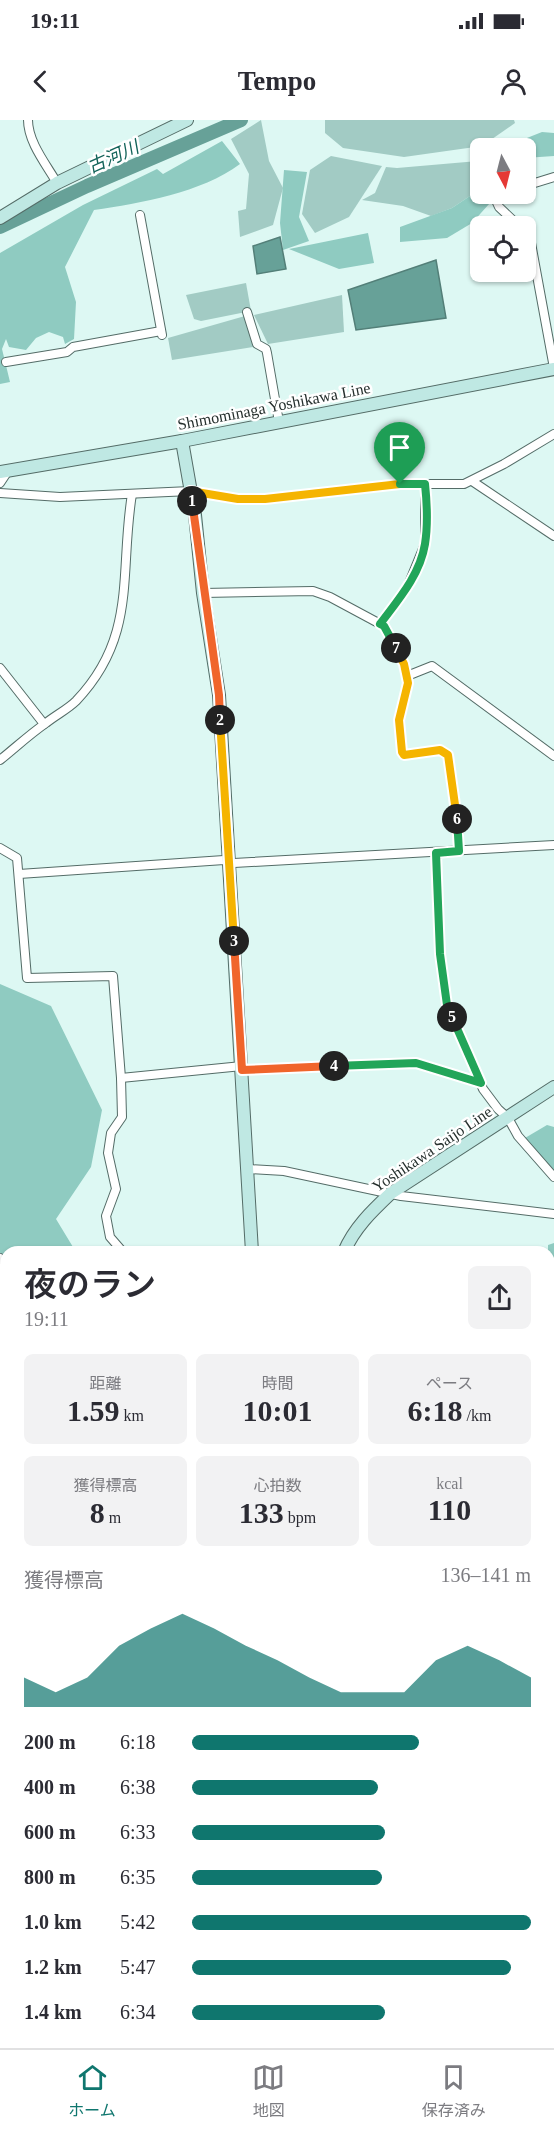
<!DOCTYPE html>
<html lang="ja">
<meta charset="utf-8">
<style>
body{margin:0;font-family:"Times New Roman","Noto Sans JP",serif;background:#f2f2f3;color:#2b2b33;height:100vh;display:flex;flex-direction:column;font-size:22px;white-space:nowrap}
*{box-sizing:border-box;margin:0}
p{font-size:20px;color:#7c7c81}
.icon{flex:none;width:33px;height:33px;fill:none;stroke:currentColor;stroke-width:2;stroke-linecap:round;stroke-linejoin:round}
.map{position:relative;flex:1;overflow:hidden}
.details{position:absolute;left:0px;top:1126px;width:555px;height:802px;display:flex;flex-direction:column;background:#fff;border-radius:18px 18px 0 0;box-shadow:0 2px 4px #0004}
.details>*{flex:none}
.needle{width:39px;rotate:173deg}
.controls{position:absolute;left:470px;top:18px;display:grid;gap:12px}
.controls a{display:grid;place-items:center;width:66px;height:66px;border-radius:9px;background:#fff;box-shadow:0 2px 4px #0004;font-size:30px}
.pin{position:absolute;display:grid;place-items:center;width:51px;height:51px;color:#fff;margin:-62px -26px;border-radius:50% 50% 50% 0;rotate:-45deg;box-shadow:0 0 6px #0007}
.pin .icon{rotate:45deg}
.km{position:absolute;width:30px;height:30px;margin:-15px;border-radius:50%;background:#222;color:#fff;font-size:16px;line-height:30px;text-align:center}
.round{display:grid;place-items:center;flex:none;width:63px;height:63px;border-radius:9px;background:#f2f2f3}
.summary{display:flex;align-items:center;justify-content:space-between;height:102px;padding:0 24px}
h1{font-size:33px;font-weight:600;line-height:45px}
.figures{display:grid;grid-template-columns:repeat(3,1fr);gap:9px;height:102px;padding:6px 24px}
.figures div{display:grid;align-content:center;border-radius:9px;background:#f2f2f3;text-align:center}
.figures b{font-size:30px;font-weight:600}
.figures small{font-size:16px;font-weight:400}
.figures p{font-size:16px}
.chart{height:168px;padding:12px 24px}
.chart p{display:flex;justify-content:space-between}
.chart svg{width:100%;height:108px;margin-top:6px;fill:#0f766e;opacity:.7}
ul{padding:0 24px;list-style:none;font-size:20px}
li{display:grid;grid-template-columns:96px 72px 1fr;align-items:center;height:45px}
li i{height:15px;border-radius:8px;background:#0f766e}
.status{display:flex;justify-content:space-between;align-items:center;height:42px;padding:0 30px;background:#fff;direction:ltr}
.status svg{height:16px;fill:currentColor}
header{display:flex;justify-content:space-between;align-items:center;height:78px;padding:0 24px;background:#fff;font-size:27px;font-weight:600}
.tab-bar{display:flex;justify-content:space-around;align-items:center;height:84px;border-top:2px solid #e1e1e2;background:#fff;font-size:16px;color:#7c7c81}
.tab-bar a{display:grid;justify-items:center;gap:3px}
.tab-bar .on{color:#0f766e}
.map>svg:first-child{display:block}
.green{fill:#a2cbc4}
.forest{fill:#8fcbc1}
.water{fill:#67a198;stroke:#537f78;stroke-width:1.5}
.lines{fill:none;stroke-linecap:round;stroke-linejoin:round}
.river{stroke:#67a198;stroke-width:14}
.street-casing{stroke:#546c67;stroke-width:10}
.secondary-casing{stroke:#546c67;stroke-width:14}
.street{stroke:#fff;stroke-width:8}
.secondary{stroke:#bfe8e3;stroke-width:12}
.split-1-casing{stroke:#fff;stroke-width:12}
.split-2-casing{stroke:#fff;stroke-width:12}
.split-3-casing{stroke:#fff;stroke-width:12}
.split-4-casing{stroke:#fff;stroke-width:12}
.split-5-casing{stroke:#fff;stroke-width:12}
.split-6-casing{stroke:#fff;stroke-width:12}
.split-7-casing{stroke:#fff;stroke-width:12}
.split-8-casing{stroke:#fff;stroke-width:12}
.split-1{stroke:#f5b400;stroke-width:8}
.split-2{stroke:#f0652b;stroke-width:8}
.split-3{stroke:#f5b400;stroke-width:8}
.split-4{stroke:#f0652b;stroke-width:8}
.split-5{stroke:#22a559;stroke-width:8}
.split-6{stroke:#22a559;stroke-width:8}
.split-7{stroke:#f5b400;stroke-width:8}
.split-8{stroke:#22a559;stroke-width:8}
.labels{text-anchor:middle;dominant-baseline:central;stroke-width:5;stroke-linejoin:round;paint-order:stroke}
.street-label{font-size:16px;fill:#252f2d;stroke:#fff}
.water-label{font-size:18px;font-style:italic;fill:#126359;stroke:#fff}
</style>
<div class="status"><b>19:11</b><svg viewBox="0 0 49 12"><path d="M0 12V9h3v3zM5 12V6h3v6zM10 12V3h3v9zM15 12V0h3v12zM26 1h20v11H26zM47 4h2v5h-2z"/></svg></div>
<header><svg class="icon" aria-label="back" viewBox="0 0 24 24"><path d="M15 5l-7 7 7 7"/></svg>Tempo<svg class="icon" aria-label="person" viewBox="0 0 24 24"><circle cx="12" cy="8" r="4"/><path d="M4 21q1-7 8-7t8 7"/></svg></header>
<div class="map">
<svg width="554" height="1928" viewBox="0 0 554 1928">
<rect width="100%" height="100%" fill="#ddf8f3"/>
<!-- green -->
<g class="green">
<polygon points="261,0 269,41 283,68 273,105 240,117 238,91 246,89 249,54 231,19"/>
<polygon points="325,0 514,0 515,3 482,26 404,37 343,28 325,13"/>
<polygon points="331,36 382,46 349,97 315,113 302,94 310,50"/>
<polygon points="478,41 473,74 452,88 431,96 403,86 362,80 375,73 386,47 397,48"/>
<polygon points="246,163 251,191 201,201 194,199 186,175"/>
<polygon points="342,175 344,212 268,224 254,195"/>
<polygon points="245,196 253,227 172,240 168,218"/>
</g>
<!-- forest -->
<g class="forest">
<polygon points="542,12 554,13 554,36 525,38 525,28 502,28"/>
<path d="M222 21 240 44C201 73 141 83 94 90L65 147 76 182 74 219 65 224 63 217 49 212 36 218 26 230 9 227 6 219 2 229 10 262 0 264V133L83 85 157 49 163 54Z"/>
<polygon points="480,48 480,74 498,74 472,103 447,118 400,122 400,107 452,88 473,74"/>
<polygon points="284,50 307,52 299,97 309,121 283,130 280,103"/>
<polygon points="368,113 374,143 339,149 289,129"/>
<polygon points="0,864 51,886 102,990 91,1047 56,1099 76,1132 6,1132 6,1158 0,1154"/>
<polygon points="547,1005 554,1007 554,1053 525,1018"/>
<polygon points="554,1123 554,1422 549,1422 548,1125"/>
<polygon points="0,1238 6,1244 6,1332 0,1322"/>
<polygon points="0,1601 6,1604 6,1675 0,1675"/>
</g>
<!-- water -->
<g class="water">
<polygon points="280,117 286,149 257,154 253,126"/>
<polygon points="436,140 446,198 356,210 348,170"/>
</g>
<g class="lines">
<!-- river -->
<g class="river">
<polyline points="0,107 87,66 241,0"/>
<polyline points="0,1685 6,1685"/>
<polyline points="549,1859 554,1861"/>
</g>
<defs>
<g id="street">
<path d="M28 0C28 22 46 44 57 63"/>
<polyline points="525,66 554,57"/>
<polyline points="493,74 499,87 519,106"/>
<polyline points="140,95 162,215"/>
<polyline points="525,112 531,123 554,248"/>
<polyline points="247,192 257,224 266,229 267,233 279,302"/>
<polyline points="6,242 67,232 73,227 161,211"/>
<polyline points="472,361 554,416"/>
<polyline points="0,363 8,351"/>
<polyline points="0,373 60,377 190,371 238,379 265,379 400,364 464,364 504,344 554,314"/>
<polyline points="203,473 313,471 330,477 384,506 404,544 407,556 408,563 399,600 402,632 404,635 440,630 448,635 459,716 459,731"/>
<polyline points="380,504 407,468 425,424 425,364"/>
<polyline points="0,548 44,604"/>
<polyline points="407,556 432,546 554,636"/>
<path d="M0 640C15 628 30 614 46 603 56 595 68 589 76 581 138 516 119 453 132 374"/>
<polyline points="0,728 17,738 27,858 113,856 121,958 122,997 111,1013 108,1033 116,1069 106,1096 110,1117 123,1132"/>
<polyline points="436,733 440,834 447,885 483,969 498,989 508,998 518,1016 554,1057"/>
<polyline points="19,754 224,740 234,743 554,725"/>
<polyline points="242,950 416,943 481,963"/>
<polyline points="121,958 242,946"/>
<polyline points="248,1049 284,1051 401,1076 554,1094"/>
<polyline points="0,1138 6,1143"/>
<polyline points="549,1194 554,1191"/>
<polyline points="549,1511 554,1509"/>
<polyline points="549,1637 554,1637"/>
<polyline points="0,1675 6,1676"/>
<polyline points="549,1755 554,1755"/>
<polyline points="0,1793 6,1795"/>
<polyline points="549,1846 554,1847"/>
<polyline points="147,1923 152,1928"/>
<polyline points="240,1923 245,1928"/>
<polyline points="203,1928 208,1923"/>
<polyline points="485,1928 486,1923"/>
</g>
<g id="secondary">
<polyline points="0,98 57,63 187,0"/>
<polyline points="182,321 195,395 203,473 219,575 252,1132"/>
<polyline points="0,352 182,321 554,249"/>
<path d="M344 1132C354 1108 372 1091 391 1073L554 967"/>
<polyline points="0,1898 6,1894"/>
</g>
</defs>
<!-- street casing -->
<use href="#street" class="street-casing"/>
<!-- secondary casing -->
<use href="#secondary" class="secondary-casing"/>
<!-- street -->
<use href="#street" class="street"/>
<!-- secondary -->
<use href="#secondary" class="secondary"/>
</g>
<g class="lines">
<defs>
<polyline id="split-1" points="192,381 190,371 238,379 265,379 400,364"/>
<polyline id="split-2" points="192,381 219,575 220,600"/>
<polyline id="split-3" points="220,600 234,821"/>
<polyline id="split-4" points="234,821 242,950 334,946"/>
<polyline id="split-5" points="334,946 416,943 481,963 452,897"/>
<polyline id="split-6" points="452,897 447,885 440,834 436,733 459,731 457,699"/>
<polyline id="split-7" points="396,528 404,544 408,563 399,600 402,632 404,635 440,630 448,635 457,699"/>
<path id="split-8" d="M396 528 384 506 380 504C398 480 420 455 425 424 428 405 427 383 425 364H400"/>
</defs>
<!-- split-1 casing -->
<use href="#split-1" class="split-1-casing"/>
<!-- split-2 casing -->
<use href="#split-2" class="split-2-casing"/>
<!-- split-3 casing -->
<use href="#split-3" class="split-3-casing"/>
<!-- split-4 casing -->
<use href="#split-4" class="split-4-casing"/>
<!-- split-5 casing -->
<use href="#split-5" class="split-5-casing"/>
<!-- split-6 casing -->
<use href="#split-6" class="split-6-casing"/>
<!-- split-7 casing -->
<use href="#split-7" class="split-7-casing"/>
<!-- split-8 casing -->
<use href="#split-8" class="split-8-casing"/>
<!-- split-1 -->
<use href="#split-1" class="split-1"/>
<!-- split-2 -->
<use href="#split-2" class="split-2"/>
<!-- split-3 -->
<use href="#split-3" class="split-3"/>
<!-- split-4 -->
<use href="#split-4" class="split-4"/>
<!-- split-5 -->
<use href="#split-5" class="split-5"/>
<!-- split-6 -->
<use href="#split-6" class="split-6"/>
<!-- split-7 -->
<use href="#split-7" class="split-7"/>
<!-- split-8 -->
<use href="#split-8" class="split-8"/>
</g>
<g class="labels">
<!-- street labels -->
<g class="street-label">
<text transform="translate(274 286) rotate(-11)">Shimominaga Yoshikawa Line</text>
<text transform="translate(432 1029) rotate(-34)">Yoshikawa Saijo Line</text>
</g>
<!-- water labels -->
<g class="water-label">
<text transform="translate(113 37) rotate(-24)">古河川</text>
</g>
</g>
</svg>
<div class="controls">
<a><svg class="needle" viewBox="-14 -14 28 28"><path d="M0-13l5 13h-10z" fill="#e53935"/><path d="M0 13l5-13h-10z" fill="#7c7c81"/></svg></a>
<a><svg class="icon" aria-label="locate" viewBox="0 0 24 24"><circle cx="12" cy="12" r="6"/><path d="M12 2v4M12 18v4M2 12h4M18 12h4"/></svg></a>
</div>
<div class="pin" style="left:400px;top:364px;background:#1e9e55"><svg class="icon" aria-label="arrive" viewBox="0 0 24 24"><path d="M6 21V4h12l-3 4 3 4H6"/></svg></div>
<b class="km" style="left:192px;top:381px">1</b>
<b class="km" style="left:220px;top:600px">2</b>
<b class="km" style="left:234px;top:821px">3</b>
<b class="km" style="left:334px;top:946px">4</b>
<b class="km" style="left:452px;top:897px">5</b>
<b class="km" style="left:457px;top:699px">6</b>
<b class="km" style="left:396px;top:528px">7</b>
<section class="details">
<div class="summary"><div><h1>夜のラン</h1><p>19:11</p></div><a class="round"><svg class="icon" aria-label="share" viewBox="0 0 24 24"><path d="M12 15V3M7 8l5-5 5 5M5 13v7h14v-7"/></svg></a></div>
<div class="figures">
<div><p>距離</p><b>1.59<small> km</small></b></div>
<div><p>時間</p><b>10:01</b></div>
<div><p>ペース</p><b>6:18<small> /km</small></b></div>
</div>
<div class="figures">
<div><p>獲得標高</p><b>8<small> m</small></b></div>
<div><p>心拍数</p><b>133<small> bpm</small></b></div>
<div><p>kcal</p><b>110</b></div>
</div>
<div class="chart"><p><span>獲得標高</span>136–141 m</p>
<svg viewBox="0 0 160 44" preserveAspectRatio="none"><path d="M0 44V32L10 38L20 32L30 19L40 12L50 6L60 12L70 19L80 25L90 32L100 38L110 38L120 38L130 25L140 19L150 25L160 32V44z"/></svg>
</div>
<ul>
<li><b>200 m</b>6:18<i style="width:67%"></i></li>
<li><b>400 m</b>6:38<i style="width:55%"></i></li>
<li><b>600 m</b>6:33<i style="width:57%"></i></li>
<li><b>800 m</b>6:35<i style="width:56%"></i></li>
<li><b>1.0 km</b>5:42<i style="width:100%"></i></li>
<li><b>1.2 km</b>5:47<i style="width:94%"></i></li>
<li><b>1.4 km</b>6:34<i style="width:57%"></i></li>
</ul>
</section>
</div>
<nav class="tab-bar">
<a class="on"><svg class="icon" aria-label="home" viewBox="0 0 24 24"><path d="M3 11l9-7 9 7M6 9v11h12V9"/></svg>ホーム</a>
<a><svg class="icon" aria-label="map" viewBox="0 0 24 24"><path d="M3 6l6-2 6 2 6-2v14l-6 2-6-2-6 2zM9 4v14M15 6v14"/></svg>地図</a>
<a><svg class="icon" aria-label="saved" viewBox="0 0 24 24"><path d="M7 4h10v16l-5-4-5 4z"/></svg>保存済み</a>
</nav>
